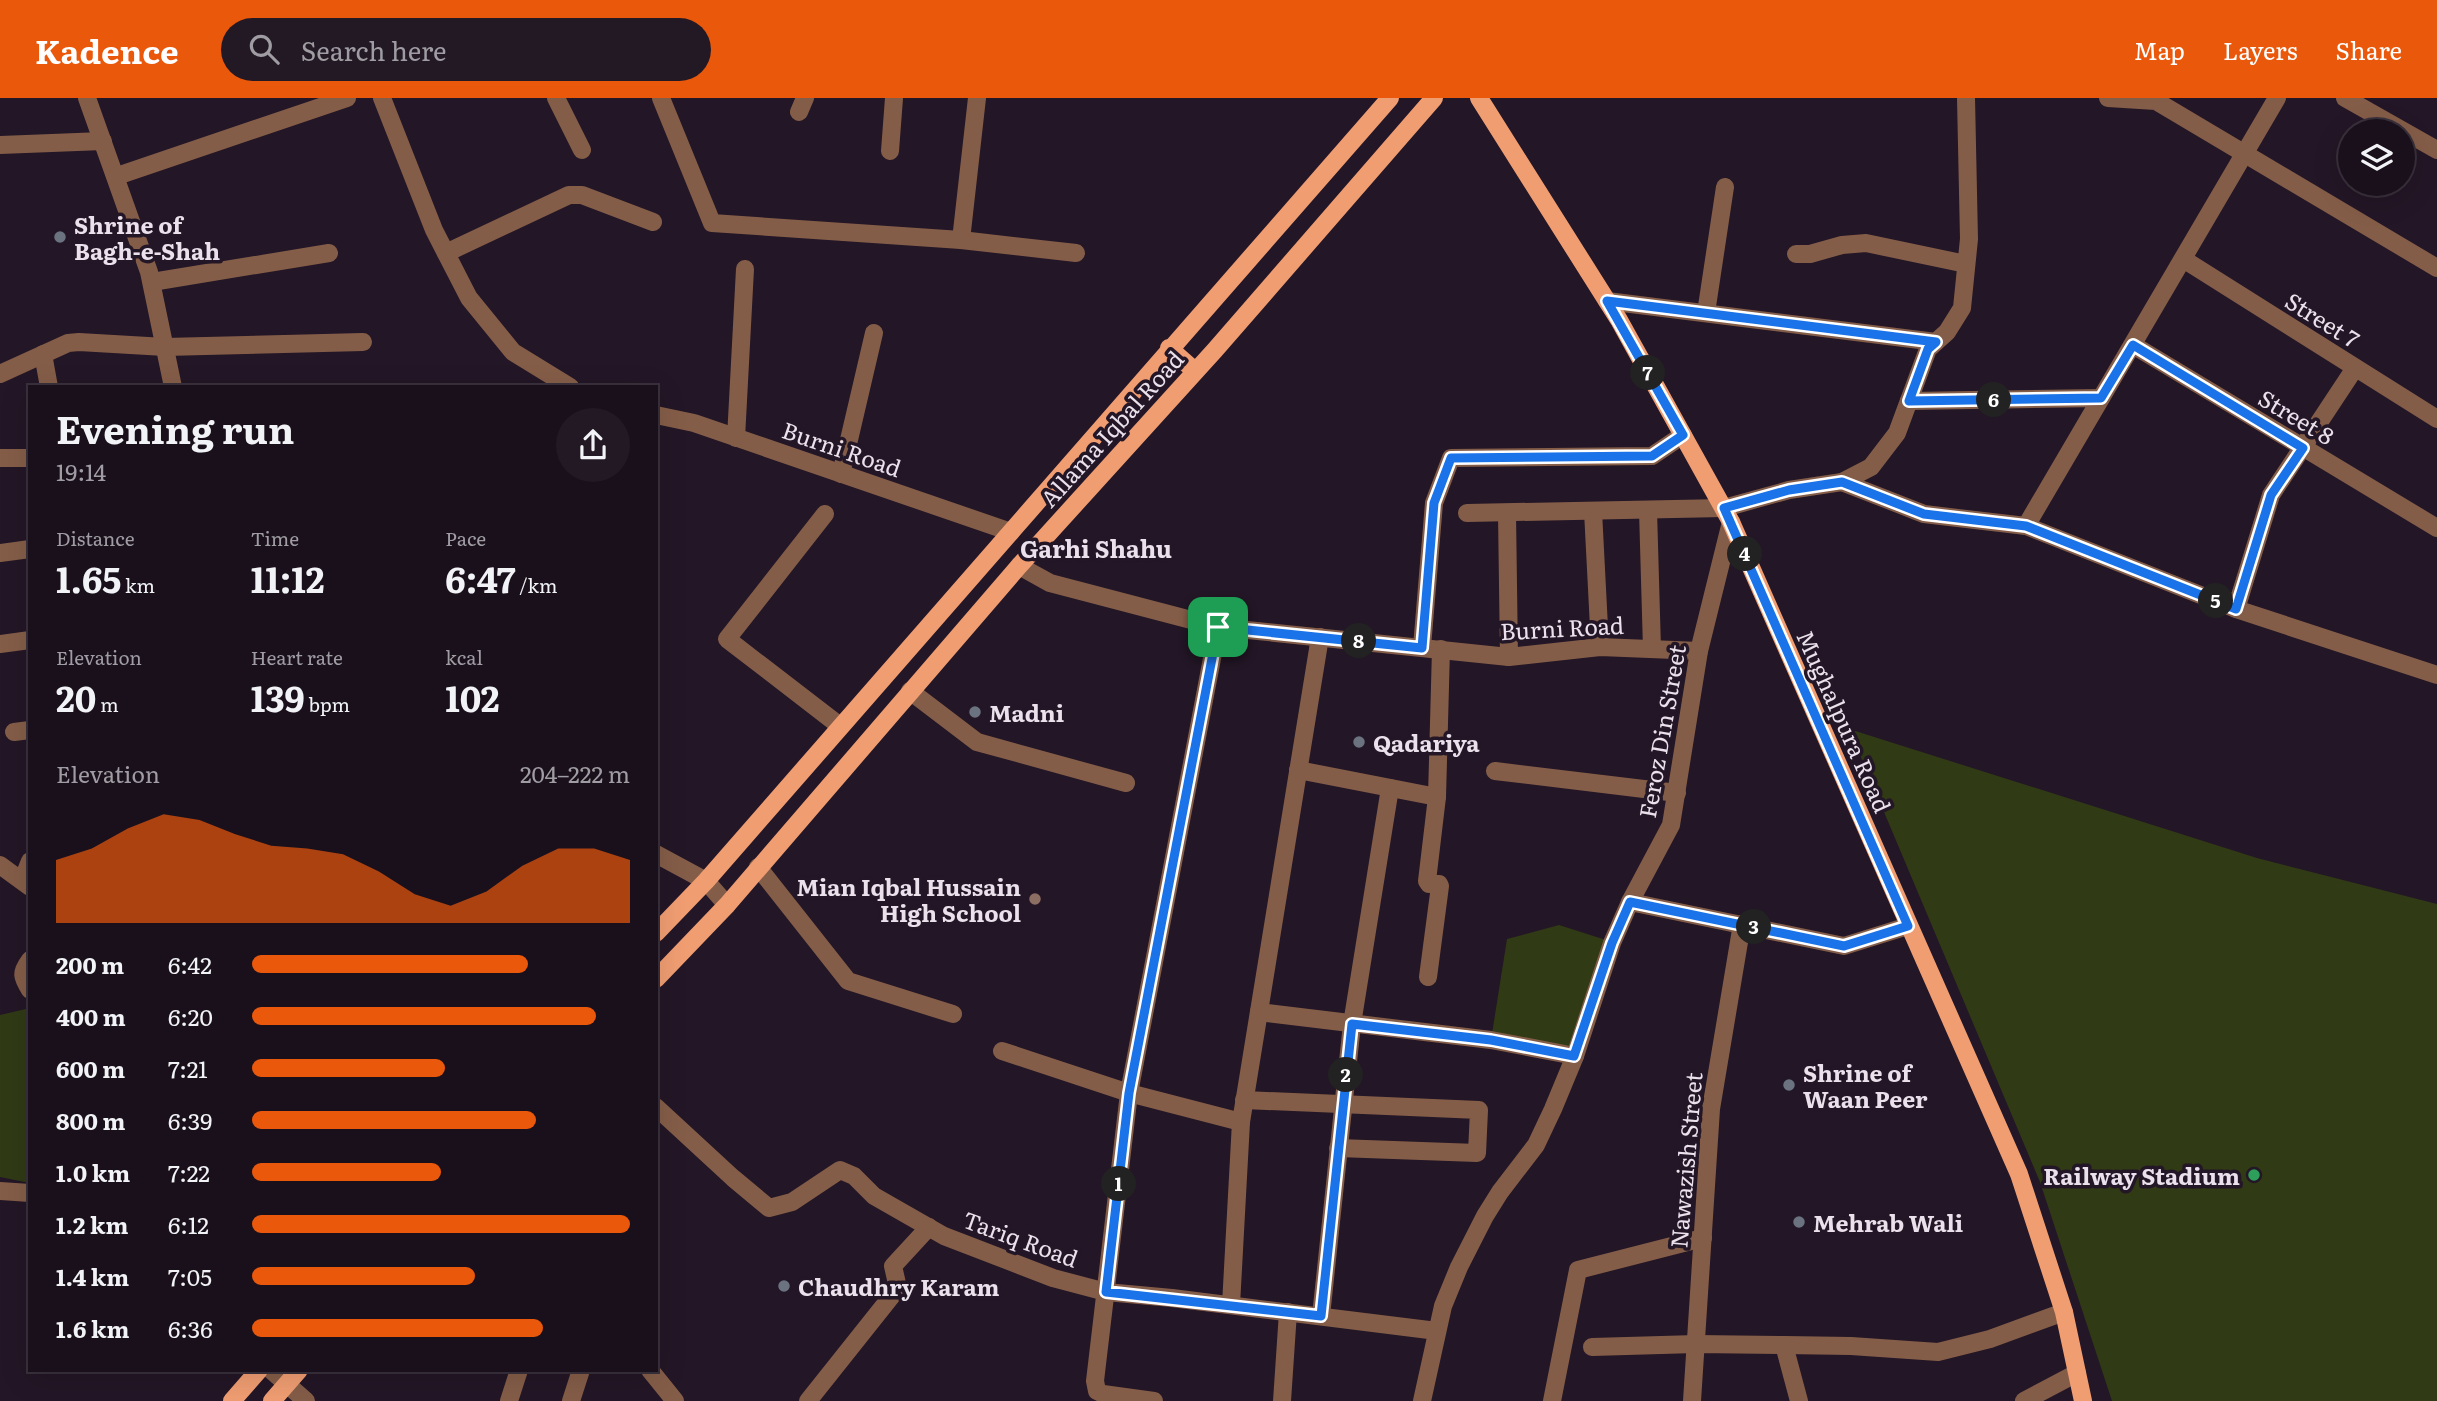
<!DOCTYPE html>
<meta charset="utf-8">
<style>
body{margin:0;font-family:Literata,serif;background:#231925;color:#f1f3f6;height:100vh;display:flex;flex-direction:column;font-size:26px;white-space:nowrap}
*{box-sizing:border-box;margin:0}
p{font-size:23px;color:#9f9da3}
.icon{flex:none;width:38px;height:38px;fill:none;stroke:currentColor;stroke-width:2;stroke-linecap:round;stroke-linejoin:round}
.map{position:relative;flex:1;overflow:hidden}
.side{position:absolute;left:28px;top:287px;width:630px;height:987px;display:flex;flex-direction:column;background:#1a101c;border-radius:0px;box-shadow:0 7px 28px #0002,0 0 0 2px #38303b}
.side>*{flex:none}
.fabs{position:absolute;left:2338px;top:21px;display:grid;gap:14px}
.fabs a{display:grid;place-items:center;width:77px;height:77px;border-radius:50%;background:#1a101c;box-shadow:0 7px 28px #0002,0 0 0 2px #38303b;font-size:35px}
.pin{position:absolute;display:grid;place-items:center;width:60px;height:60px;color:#fff;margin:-30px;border-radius:14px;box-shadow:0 4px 10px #0006}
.km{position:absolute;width:35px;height:35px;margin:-18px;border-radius:50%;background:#222;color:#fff;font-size:19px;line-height:35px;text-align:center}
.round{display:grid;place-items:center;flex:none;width:74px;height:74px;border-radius:37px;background:#231925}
.head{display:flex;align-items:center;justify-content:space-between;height:119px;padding:0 28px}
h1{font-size:38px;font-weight:700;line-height:52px}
.stats{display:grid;grid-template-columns:repeat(3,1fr);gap:10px;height:119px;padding:7px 28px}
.stats div{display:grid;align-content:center}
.stats b{font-size:35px;font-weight:700}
.stats small{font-size:19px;font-weight:400}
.stats p{font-size:19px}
.chart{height:196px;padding:14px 28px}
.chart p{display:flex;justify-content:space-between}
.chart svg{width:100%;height:126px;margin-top:7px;fill:#ea580c;opacity:.7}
ul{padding:0 28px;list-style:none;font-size:23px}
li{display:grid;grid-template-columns:112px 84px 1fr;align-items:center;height:52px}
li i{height:18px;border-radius:9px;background:#ea580c}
header{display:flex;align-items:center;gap:42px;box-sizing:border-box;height:98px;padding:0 35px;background:#ea580c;color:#fff}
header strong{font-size:33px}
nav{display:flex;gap:38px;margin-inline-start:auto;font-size:24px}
.search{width:490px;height:63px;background:#231925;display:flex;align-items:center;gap:18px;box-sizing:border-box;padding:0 24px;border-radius:38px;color:#9f9da3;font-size:26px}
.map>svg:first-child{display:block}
.green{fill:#303a15}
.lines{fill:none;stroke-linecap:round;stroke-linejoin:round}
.minor{stroke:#845d48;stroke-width:18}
.major{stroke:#f09d72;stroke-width:18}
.route-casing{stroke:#fff;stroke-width:14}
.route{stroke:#1a73e8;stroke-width:9}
.worship-dot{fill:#6b7280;stroke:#231626;stroke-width:2.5}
.education-dot{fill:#8d6e63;stroke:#231626;stroke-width:2.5}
.leisure-dot{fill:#2e9e5b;stroke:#231626;stroke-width:2.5}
.labels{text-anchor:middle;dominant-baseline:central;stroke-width:7;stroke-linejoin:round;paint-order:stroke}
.poi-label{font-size:23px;font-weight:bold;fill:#eae1ec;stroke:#231626;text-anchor:start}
.street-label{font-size:23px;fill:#eae1ec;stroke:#231626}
.neighbourhood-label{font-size:24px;font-weight:bold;fill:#eae1ec;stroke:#231626}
</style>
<header>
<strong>Kadence</strong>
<div class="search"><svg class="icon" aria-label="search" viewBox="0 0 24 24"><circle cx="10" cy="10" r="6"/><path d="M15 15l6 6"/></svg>Search here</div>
<nav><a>Map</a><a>Layers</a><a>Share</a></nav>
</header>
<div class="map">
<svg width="2437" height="1303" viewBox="0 0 2437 1303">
<rect width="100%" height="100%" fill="#231626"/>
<!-- green -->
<g class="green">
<polygon points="1849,631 2257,760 2437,806 2437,1303 2112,1303 2040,1084"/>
<polygon points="1559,827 1606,842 1575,958 1491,942 1507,841"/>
<polygon points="30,910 30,1085 0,1079 0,917"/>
</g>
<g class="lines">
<!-- minor -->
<g class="minor">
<polyline points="87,0 149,174 173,289"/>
<polyline points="382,0 434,132 469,200 513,254 570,289"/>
<polyline points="556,0 582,52"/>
<polyline points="661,0 712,125 961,142 1076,155"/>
<polyline points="2108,0 2156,3 2437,170"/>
<polyline points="2345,0 2437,52"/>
<polyline points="799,14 805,0"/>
<polyline points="0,47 103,43"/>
<polyline points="890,53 894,0"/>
<polyline points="117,78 347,0"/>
<polyline points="961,142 977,0"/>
<polyline points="446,155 569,97 582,97 653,124"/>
<polyline points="1796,156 1810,156 1842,147 1866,145 1966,166"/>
<polyline points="2183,161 2437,321"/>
<polyline points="152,184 329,155"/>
<polyline points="1607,203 1936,244"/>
<polyline points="1706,215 1725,89"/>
<polyline points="2133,247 2437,430"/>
<polyline points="43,256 49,289"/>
<polyline points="0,276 68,245 79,244 165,249 363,244"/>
<polyline points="1909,303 2101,300"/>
<polyline points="656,317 694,325 1011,434"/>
<polyline points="736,340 745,171"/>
<polyline points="0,360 30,360"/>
<polyline points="841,376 874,235"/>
<polyline points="1842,384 1924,416 2026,428 2236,511 2437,577"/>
<polyline points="1648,412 1652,551"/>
<polyline points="1593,413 1600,549"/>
<polyline points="1467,415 1724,410 1789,392 1842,384 1871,369 1897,335 1928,251 1947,234 1962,210 1969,141 1966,0"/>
<polyline points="1507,415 1509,559"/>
<polyline points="825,416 727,541 840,628"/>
<polyline points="2026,428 2277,0"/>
<polyline points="0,455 30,451"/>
<polyline points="1019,468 1050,485 1218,529 1509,559 1600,549 1699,553"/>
<polyline points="2236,511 2271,397 2355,270"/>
<polyline points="0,546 30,542"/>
<polyline points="1422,549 1434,405 1451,360 1652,358 1683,337"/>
<polyline points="910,593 977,644 1126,685"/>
<polyline points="14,634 30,632"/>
<polyline points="1298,672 1437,699"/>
<polyline points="1495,673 1677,695"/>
<polyline points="656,756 706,783 727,807"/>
<polyline points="0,767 30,789"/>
<polyline points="758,769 848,883 953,916"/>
<polyline points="22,783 30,763"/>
<polyline points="1630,804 1844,848 1908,828"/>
<path d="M30 862C20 875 22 879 30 892"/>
<polyline points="1428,879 1440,788 1439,786 1429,786 1427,783 1437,699 1441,551"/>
<polyline points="1259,914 1491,942 1575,958"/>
<polyline points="1002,953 1129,995 1241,1024"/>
<polyline points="1244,1002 1479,1012 1477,1055 1338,1050"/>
<polyline points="656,1009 733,1080 769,1110 792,1104 840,1072 854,1078 874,1098 944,1138 1053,1180 1106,1194 1172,1200 1437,1233"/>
<polyline points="0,1093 30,1095"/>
<polyline points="1231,1207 1241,1024 1320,539"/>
<polyline points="1321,1218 1352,926 1390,690"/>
<polyline points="1784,1247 1799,1303"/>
<polyline points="1592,1249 1696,1246 1784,1247 1851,1248 1938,1254 1990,1241 2064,1214"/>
<polyline points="271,1272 306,1303"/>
<polyline points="650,1272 675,1303"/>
<polyline points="509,1303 519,1272"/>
<polyline points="571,1303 581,1272"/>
<polyline points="808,1303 898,1190 893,1168 929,1129"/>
<polyline points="1154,1303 1103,1296 1097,1293 1095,1283 1129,995 1218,529"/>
<polyline points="1282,1303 1288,1214"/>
<polyline points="1422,1303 1443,1208 1459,1169 1485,1118 1500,1094 1536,1047 1553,1011 1575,958 1612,845 1630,804 1671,727 1699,553 1731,424"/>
<polyline points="1552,1303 1578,1172 1703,1140"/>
<polyline points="1692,1303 1711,1011 1742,826"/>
<polyline points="2024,1303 2077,1275"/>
</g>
<!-- major -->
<g class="major">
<polyline points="1479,0 1619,222 1731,424 2019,1076 2064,1214 2083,1303"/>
<polyline points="1169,250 1195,273"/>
<polyline points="656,835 706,783 1390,0"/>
<polyline points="656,881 727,807 1019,468 1215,252 1434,0"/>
<polyline points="232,1303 259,1272"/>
<polyline points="272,1303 299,1272"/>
</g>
</g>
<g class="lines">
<defs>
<polygon id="route" points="1607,203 1936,244 1928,251 1909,303 2101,300 2133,247 2303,350 2271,397 2236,511 2026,428 1924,416 1842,384 1789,392 1724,410 1908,828 1844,848 1630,804 1612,845 1574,958 1491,942 1352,926 1321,1218 1106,1194 1129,995 1218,529 1422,550 1434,405 1451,360 1652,358 1683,337"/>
</defs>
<!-- route casing -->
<use href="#route" class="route-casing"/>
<!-- route -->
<use href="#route" class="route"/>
</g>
<!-- markers -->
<g class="worship-dot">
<circle cx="60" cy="139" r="7"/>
<circle cx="975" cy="614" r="7"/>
<circle cx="1359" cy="644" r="7"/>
<circle cx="1789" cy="987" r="7"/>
<circle cx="1799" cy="1124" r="7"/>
<circle cx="784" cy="1188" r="7"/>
</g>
<circle class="education-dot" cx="1035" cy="801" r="7"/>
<circle class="leisure-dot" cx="2254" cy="1077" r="7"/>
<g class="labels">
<!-- poi labels -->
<g class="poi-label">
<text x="74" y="126">Shrine of<tspan x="74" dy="26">Bagh-e-Shah</tspan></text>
<text x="989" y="614">Madni</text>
<text x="1373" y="644">Qadariya</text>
<text x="1021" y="788" text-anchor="end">Mian Iqbal Hussain<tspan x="1021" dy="26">High School</tspan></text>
<text x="1803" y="974">Shrine of<tspan x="1803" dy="26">Waan Peer</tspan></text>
<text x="2240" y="1077" text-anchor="end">Railway Stadium</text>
<text x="1813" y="1124">Mehrab Wali</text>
<text x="798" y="1188">Chaudhry Karam</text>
</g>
<!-- street labels -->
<g class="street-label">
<text transform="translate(2323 221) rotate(32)">Street 7</text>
<text transform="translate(2297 318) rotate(31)">Street 8</text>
<text transform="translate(1111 330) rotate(-48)">Allama Iqbal Road</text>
<text transform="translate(842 350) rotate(19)">Burni Road</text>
<text transform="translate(1562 529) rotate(-3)">Burni Road</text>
<text transform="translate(1845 623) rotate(66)">Mughalpura Road</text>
<text transform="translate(1661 633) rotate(-80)">Feroz Din Street</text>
<text transform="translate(1685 1062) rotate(-85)">Nawazish Street</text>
<text transform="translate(1021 1140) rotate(20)">Tariq Road</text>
</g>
<!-- neighbourhood labels -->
<g class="neighbourhood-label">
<text x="1096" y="449">Garhi Shahu</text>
</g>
</g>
</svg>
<div class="fabs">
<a><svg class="icon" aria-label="layers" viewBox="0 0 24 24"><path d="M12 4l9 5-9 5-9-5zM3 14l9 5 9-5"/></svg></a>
</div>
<div class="pin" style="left:1218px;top:529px;background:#1e9e55"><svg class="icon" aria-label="arrive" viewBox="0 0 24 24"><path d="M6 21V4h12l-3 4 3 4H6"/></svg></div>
<b class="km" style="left:1119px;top:1086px">1</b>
<b class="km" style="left:1346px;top:977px">2</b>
<b class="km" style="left:1754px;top:829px">3</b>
<b class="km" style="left:1745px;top:456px">4</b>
<b class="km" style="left:2216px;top:503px">5</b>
<b class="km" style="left:1994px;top:302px">6</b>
<b class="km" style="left:1648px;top:275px">7</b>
<b class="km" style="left:1359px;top:543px">8</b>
<section class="side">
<div class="head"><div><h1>Evening run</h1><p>19:14</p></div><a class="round"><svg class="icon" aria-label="share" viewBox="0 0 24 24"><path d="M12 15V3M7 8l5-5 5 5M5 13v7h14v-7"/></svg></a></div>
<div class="stats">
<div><p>Distance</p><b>1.65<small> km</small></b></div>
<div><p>Time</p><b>11:12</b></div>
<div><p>Pace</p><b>6:47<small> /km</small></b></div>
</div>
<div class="stats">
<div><p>Elevation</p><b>20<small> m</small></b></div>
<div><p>Heart rate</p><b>139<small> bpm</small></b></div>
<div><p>kcal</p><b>102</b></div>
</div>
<div class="chart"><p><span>Elevation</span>204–222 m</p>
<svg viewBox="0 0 160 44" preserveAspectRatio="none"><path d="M0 44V22L10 18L20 11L30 6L40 8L50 13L60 17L70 18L80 20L90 26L100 34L110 38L120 33L130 24L140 18L150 18L160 22V44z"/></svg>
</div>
<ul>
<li><b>200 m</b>6:42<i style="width:73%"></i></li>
<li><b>400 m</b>6:20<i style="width:91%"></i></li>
<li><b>600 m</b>7:21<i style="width:51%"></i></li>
<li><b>800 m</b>6:39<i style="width:75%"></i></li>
<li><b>1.0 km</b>7:22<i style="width:50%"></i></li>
<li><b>1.2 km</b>6:12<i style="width:100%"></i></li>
<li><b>1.4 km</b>7:05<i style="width:59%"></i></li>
<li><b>1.6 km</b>6:36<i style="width:77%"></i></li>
</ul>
</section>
</div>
